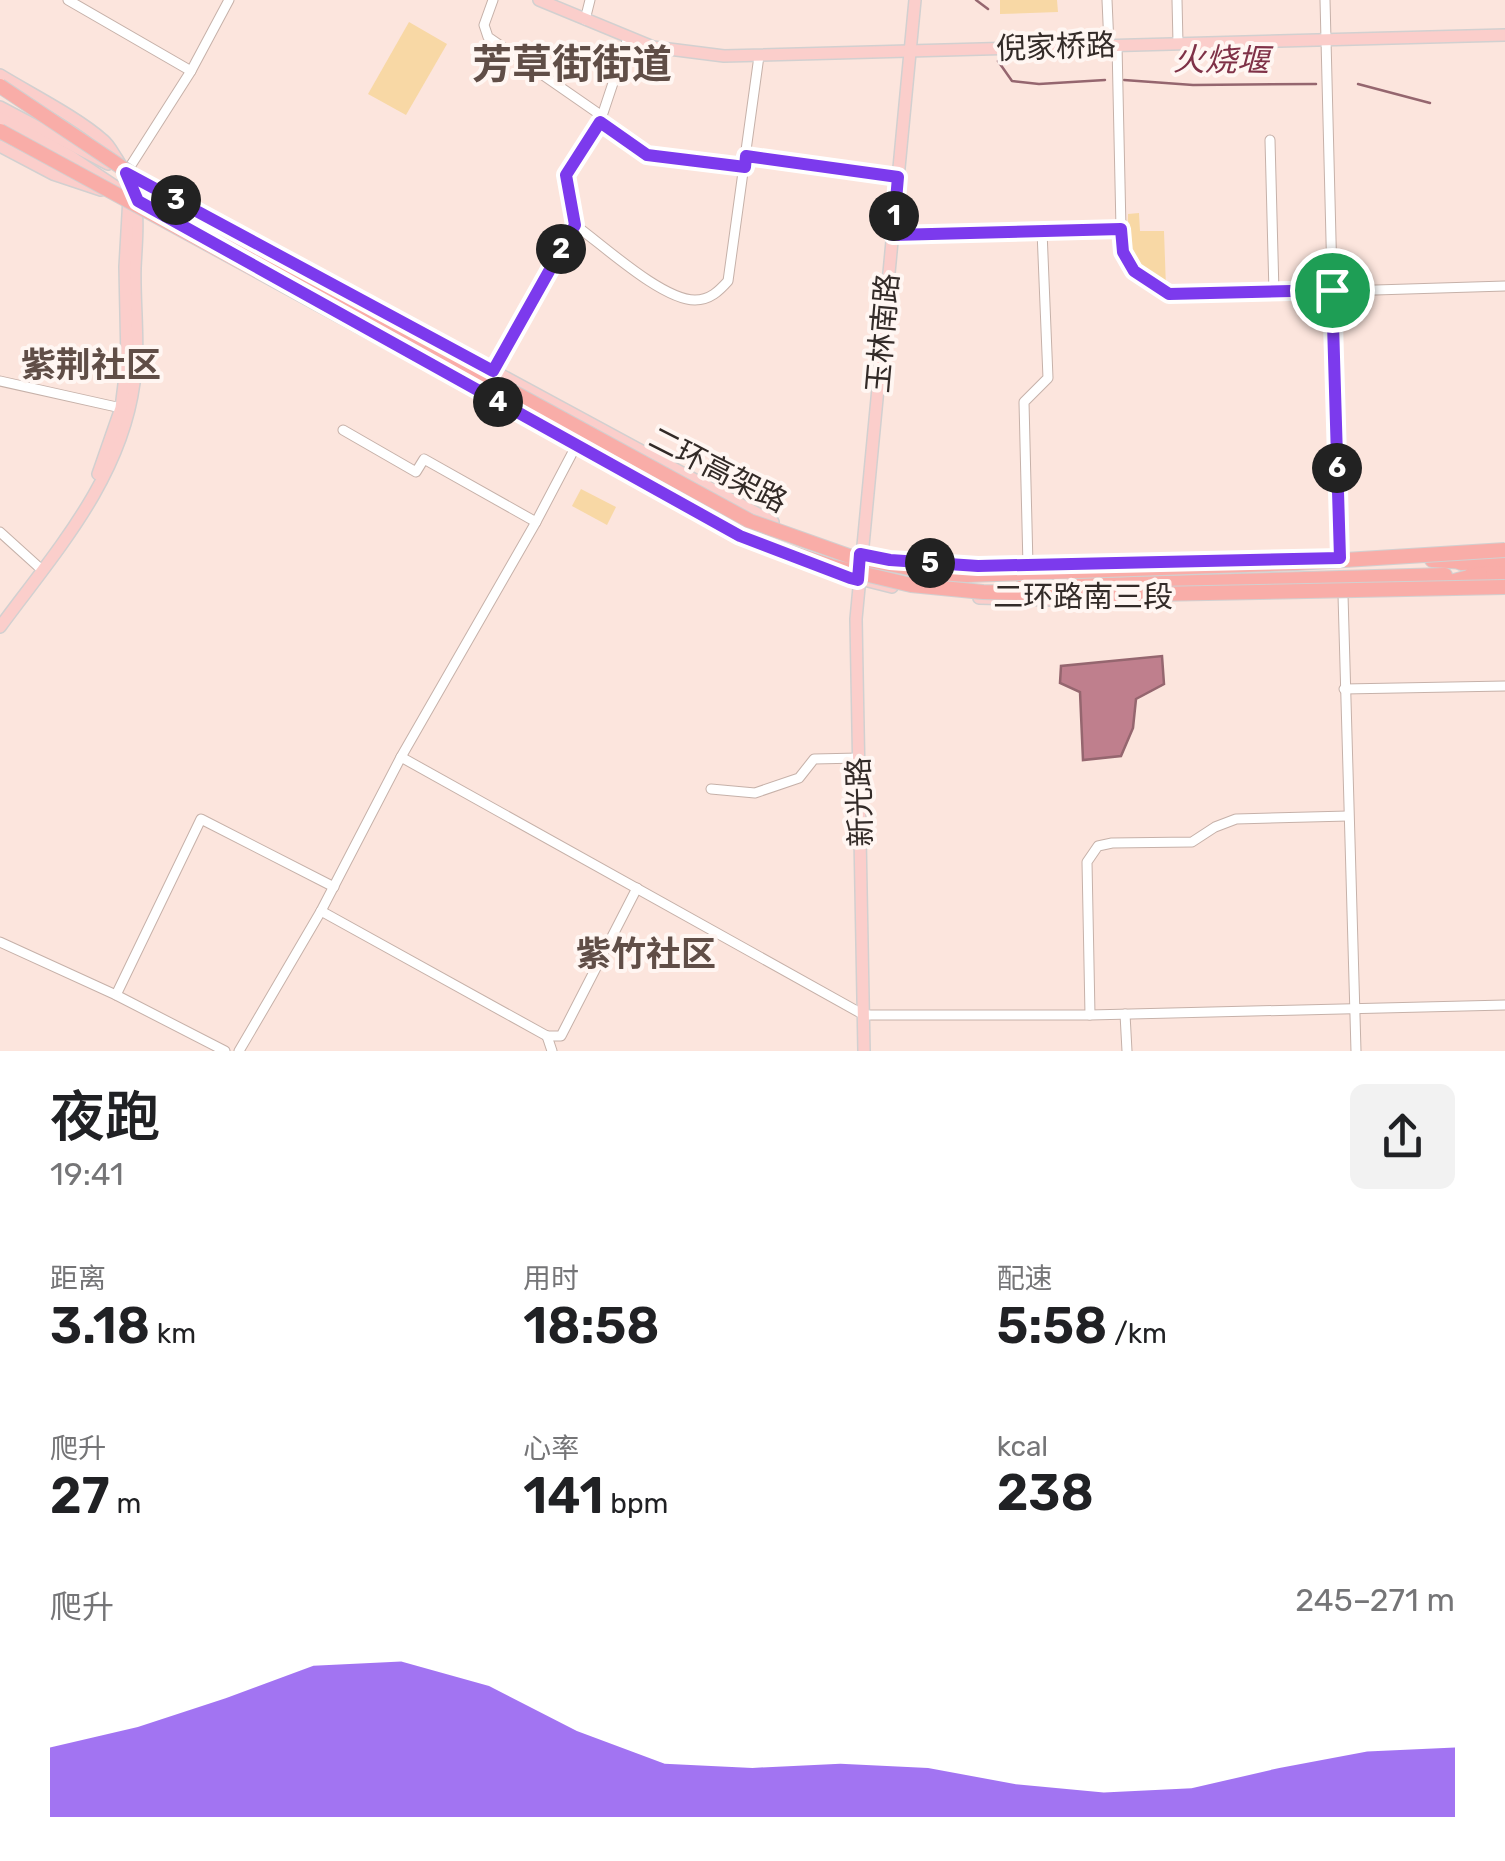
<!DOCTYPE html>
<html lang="zh">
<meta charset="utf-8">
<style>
body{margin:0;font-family:Rubik,"Noto Sans SC",sans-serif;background:#f2f2f2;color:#202124;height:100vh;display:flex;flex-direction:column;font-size:38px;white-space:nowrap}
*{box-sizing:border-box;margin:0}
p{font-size:32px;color:#757577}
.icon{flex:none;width:55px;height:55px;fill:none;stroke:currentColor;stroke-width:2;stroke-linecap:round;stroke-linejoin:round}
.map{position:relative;height:1051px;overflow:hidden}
.drawer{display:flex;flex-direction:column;background:#fff;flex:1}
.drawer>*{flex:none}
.pin{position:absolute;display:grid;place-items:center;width:85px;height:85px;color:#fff;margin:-42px;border:5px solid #fff;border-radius:50%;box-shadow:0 2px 10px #0007}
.km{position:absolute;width:50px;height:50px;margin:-25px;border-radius:50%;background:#222;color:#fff;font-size:28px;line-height:50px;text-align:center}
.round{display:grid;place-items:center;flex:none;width:105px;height:105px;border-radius:15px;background:#f2f2f2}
.overview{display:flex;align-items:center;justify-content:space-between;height:170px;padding:0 50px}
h1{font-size:55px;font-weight:600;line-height:75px}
.figures{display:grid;grid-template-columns:repeat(3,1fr);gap:15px;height:170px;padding:10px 50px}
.figures div{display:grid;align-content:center}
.figures b{font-size:50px;font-weight:600}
.figures small{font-size:28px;font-weight:400}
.figures p{font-size:28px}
.chart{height:280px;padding:20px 50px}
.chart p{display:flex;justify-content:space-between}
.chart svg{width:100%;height:180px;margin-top:10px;fill:#7c3aed;opacity:.7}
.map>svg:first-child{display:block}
.green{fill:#f8d8a5}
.water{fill:#bf7f8d;stroke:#95666f;stroke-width:2.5}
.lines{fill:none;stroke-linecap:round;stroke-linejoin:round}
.stream{stroke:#95666f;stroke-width:2.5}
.minor-casing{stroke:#c6b1a9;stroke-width:11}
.major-casing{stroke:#d2d0d0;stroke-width:14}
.highway-casing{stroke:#d2d0d0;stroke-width:16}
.minor{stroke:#fff;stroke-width:9}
.major{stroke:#fbcecb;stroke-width:11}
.highway{stroke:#f9ada8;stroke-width:14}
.highway-bridge-casing{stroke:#d2d0d0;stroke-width:16;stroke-linecap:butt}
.highway-bridge{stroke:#f9ada8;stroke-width:14}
.route-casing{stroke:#fff;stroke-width:20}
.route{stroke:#7c3aed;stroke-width:12}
.labels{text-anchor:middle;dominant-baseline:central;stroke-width:8;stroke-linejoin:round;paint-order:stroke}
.street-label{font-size:30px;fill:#332b28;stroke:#fff6f2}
.water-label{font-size:32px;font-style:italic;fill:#7f3147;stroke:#fff6f2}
.quarter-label{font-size:35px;font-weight:bold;fill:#604e47;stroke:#fff6f2}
.district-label{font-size:40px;font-weight:bold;fill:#604e47;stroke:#fff6f2}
</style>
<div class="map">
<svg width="1505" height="1051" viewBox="0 0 1505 1051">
<rect width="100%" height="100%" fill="#fce5dd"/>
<!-- green -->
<g class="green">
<polygon points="1000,0 1057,0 1058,12 1000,14"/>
<polygon points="409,22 447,44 406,115 368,94"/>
<path d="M1139 213 1140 231H1164L1166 288C1126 270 1127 255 1128 214Z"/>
<polygon points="581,489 616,507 607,525 572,506"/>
</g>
<!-- water -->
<polygon class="water" points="1162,656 1164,684 1136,699 1133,728 1121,756 1083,760 1080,692 1060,683 1061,666"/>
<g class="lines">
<!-- stream -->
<g class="stream">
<polyline points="976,0 988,9"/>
<polyline points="998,61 1012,81 1039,84 1105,80"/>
<polyline points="1124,80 1193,85 1316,84"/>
<polyline points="1358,84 1430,103"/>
</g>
<defs>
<g id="minor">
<polyline points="68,0 191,71"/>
<polyline points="493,0 484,25 488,37 602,116"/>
<polyline points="1107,0 1109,45"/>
<polyline points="1177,0 1178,43"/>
<polyline points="1325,0 1339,558"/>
<polyline points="585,20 590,0"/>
<polyline points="600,122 647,155 745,167"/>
<polyline points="1270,140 1274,293"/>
<polyline points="746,156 898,177"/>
<polyline points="126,173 191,71 229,0"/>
<path d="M575 225C603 245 662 300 695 300 710 300 719 291 728 281L759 56"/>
<path d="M1121 229C1121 264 1144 290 1179 296L1505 286"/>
<polyline points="893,235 1121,229 1117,45"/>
<polyline points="493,371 575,225 566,175 600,122 628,38"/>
<polyline points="0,381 121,408"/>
<polyline points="343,430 416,472 424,459 536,522"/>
<polyline points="0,532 42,570"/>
<polyline points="1028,566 1024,402 1048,378 1042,231"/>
<polyline points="1343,595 1356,1051"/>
<polyline points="1344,689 1505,686"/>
<polyline points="401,757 864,1015 1090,1015 1505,1005"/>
<polyline points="711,789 755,793 799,778 814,759 859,758"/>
<polyline points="321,911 547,1036"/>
<polyline points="0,942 116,995 225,1051"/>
<polyline points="116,995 201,819 334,887"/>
<polyline points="1125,1014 1127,1051"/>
<polyline points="1090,1015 1087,862 1098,846 1112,843 1192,842 1215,827 1236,819 1348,816"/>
<polyline points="547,1036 561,1036 637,888"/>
<polyline points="547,1036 552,1051"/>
<polyline points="239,1051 321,911 401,757 536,522 576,446"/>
</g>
<g id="major">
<polyline points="539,0 653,47 724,56 1505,35"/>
<path d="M0 75C31 94 77 117 103 140 109 145 113 153 117 159 143 199 137 222 135 268 134 306 140 345 134 383 121 479 56 551 0 627"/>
<polyline points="0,107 108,164"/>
<polyline points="0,118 70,156 125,193"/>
<polyline points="0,146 53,174 101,190"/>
<polyline points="218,222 773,522"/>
<polyline points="98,474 121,408 127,361 125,267 129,197"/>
<polyline points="900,561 978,566 1066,565"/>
<polyline points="832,572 892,587"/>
<polyline points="979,598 1051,600"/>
<polyline points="864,1051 856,619 915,0"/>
</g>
<g id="highway">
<polyline points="1432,560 1466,562"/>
<polyline points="1461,563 1505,561"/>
<polyline points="1472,574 1505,573"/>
<polyline points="1435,582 1454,581 1480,574"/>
<polyline points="1022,587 1445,575"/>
</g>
</defs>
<!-- minor casing -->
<use href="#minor" class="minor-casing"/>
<!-- major casing -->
<use href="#major" class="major-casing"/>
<!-- highway casing -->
<use href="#highway" class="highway-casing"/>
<!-- minor -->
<use href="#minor" class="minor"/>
<!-- major -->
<use href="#major" class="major"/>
<!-- highway -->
<use href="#highway" class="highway"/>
<defs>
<g id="highway-bridge">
<polyline points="0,86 169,199 247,247 750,521 849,556 928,572 967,575 1297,563 1505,550"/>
<polyline points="0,131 708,516 761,543 831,566 911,585 983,592 1103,595 1505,587"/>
</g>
</defs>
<!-- highway-bridge casing -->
<use href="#highway-bridge" class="highway-bridge-casing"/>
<!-- highway-bridge -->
<use href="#highway-bridge" class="highway-bridge"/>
</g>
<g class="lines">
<defs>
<polygon id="route" points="600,122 647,155 745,167 746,156 898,177 893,235 1121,229 1123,252 1134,271 1169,294 1332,290 1340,558 978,566 890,560 860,554 858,580 850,578 740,536 138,201 126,173 493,371 575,225 566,175"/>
</defs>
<!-- route casing -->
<use href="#route" class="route-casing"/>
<!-- route -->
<use href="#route" class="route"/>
</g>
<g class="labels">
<!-- street labels -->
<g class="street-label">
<text transform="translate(1056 47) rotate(-2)">倪家桥路</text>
<text transform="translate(883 333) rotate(-85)">玉林南路</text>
<text transform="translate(718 470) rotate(27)">二环高架路</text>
<text x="1083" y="597">二环路南三段</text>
<text transform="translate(860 802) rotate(-92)">新光路</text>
</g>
<!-- water labels -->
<g class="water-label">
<text transform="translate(1221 60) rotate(1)">火烧堰</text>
</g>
<!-- quarter labels -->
<g class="quarter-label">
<text x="91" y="365">紫荆社区</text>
<text x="646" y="954">紫竹社区</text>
</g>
<!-- district labels -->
<g class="district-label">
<text x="572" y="64">芳草街街道</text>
</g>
</g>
</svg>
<div class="pin" style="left:1332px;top:290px;background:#1e9e55"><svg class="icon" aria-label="arrive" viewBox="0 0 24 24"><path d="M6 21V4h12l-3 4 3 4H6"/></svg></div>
<b class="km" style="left:894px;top:216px">1</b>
<b class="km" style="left:561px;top:249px">2</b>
<b class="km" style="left:176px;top:200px">3</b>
<b class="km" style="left:498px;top:402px">4</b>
<b class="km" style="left:930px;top:563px">5</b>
<b class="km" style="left:1337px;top:468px">6</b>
</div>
<section class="drawer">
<div class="overview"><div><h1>夜跑</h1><p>19:41</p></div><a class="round"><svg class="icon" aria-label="share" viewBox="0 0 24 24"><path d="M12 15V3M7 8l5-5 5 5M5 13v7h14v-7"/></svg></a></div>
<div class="figures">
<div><p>距离</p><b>3.18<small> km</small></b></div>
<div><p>用时</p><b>18:58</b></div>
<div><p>配速</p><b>5:58<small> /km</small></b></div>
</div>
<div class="figures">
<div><p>爬升</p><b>27<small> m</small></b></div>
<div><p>心率</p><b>141<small> bpm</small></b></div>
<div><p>kcal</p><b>238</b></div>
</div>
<div class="chart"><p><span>爬升</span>245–271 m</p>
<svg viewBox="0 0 160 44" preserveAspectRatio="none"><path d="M0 44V27L10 22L20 15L30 7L40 6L50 12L60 23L70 31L80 32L90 31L100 32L110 36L120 38L130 37L140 32L150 28L160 27V44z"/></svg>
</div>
</section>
